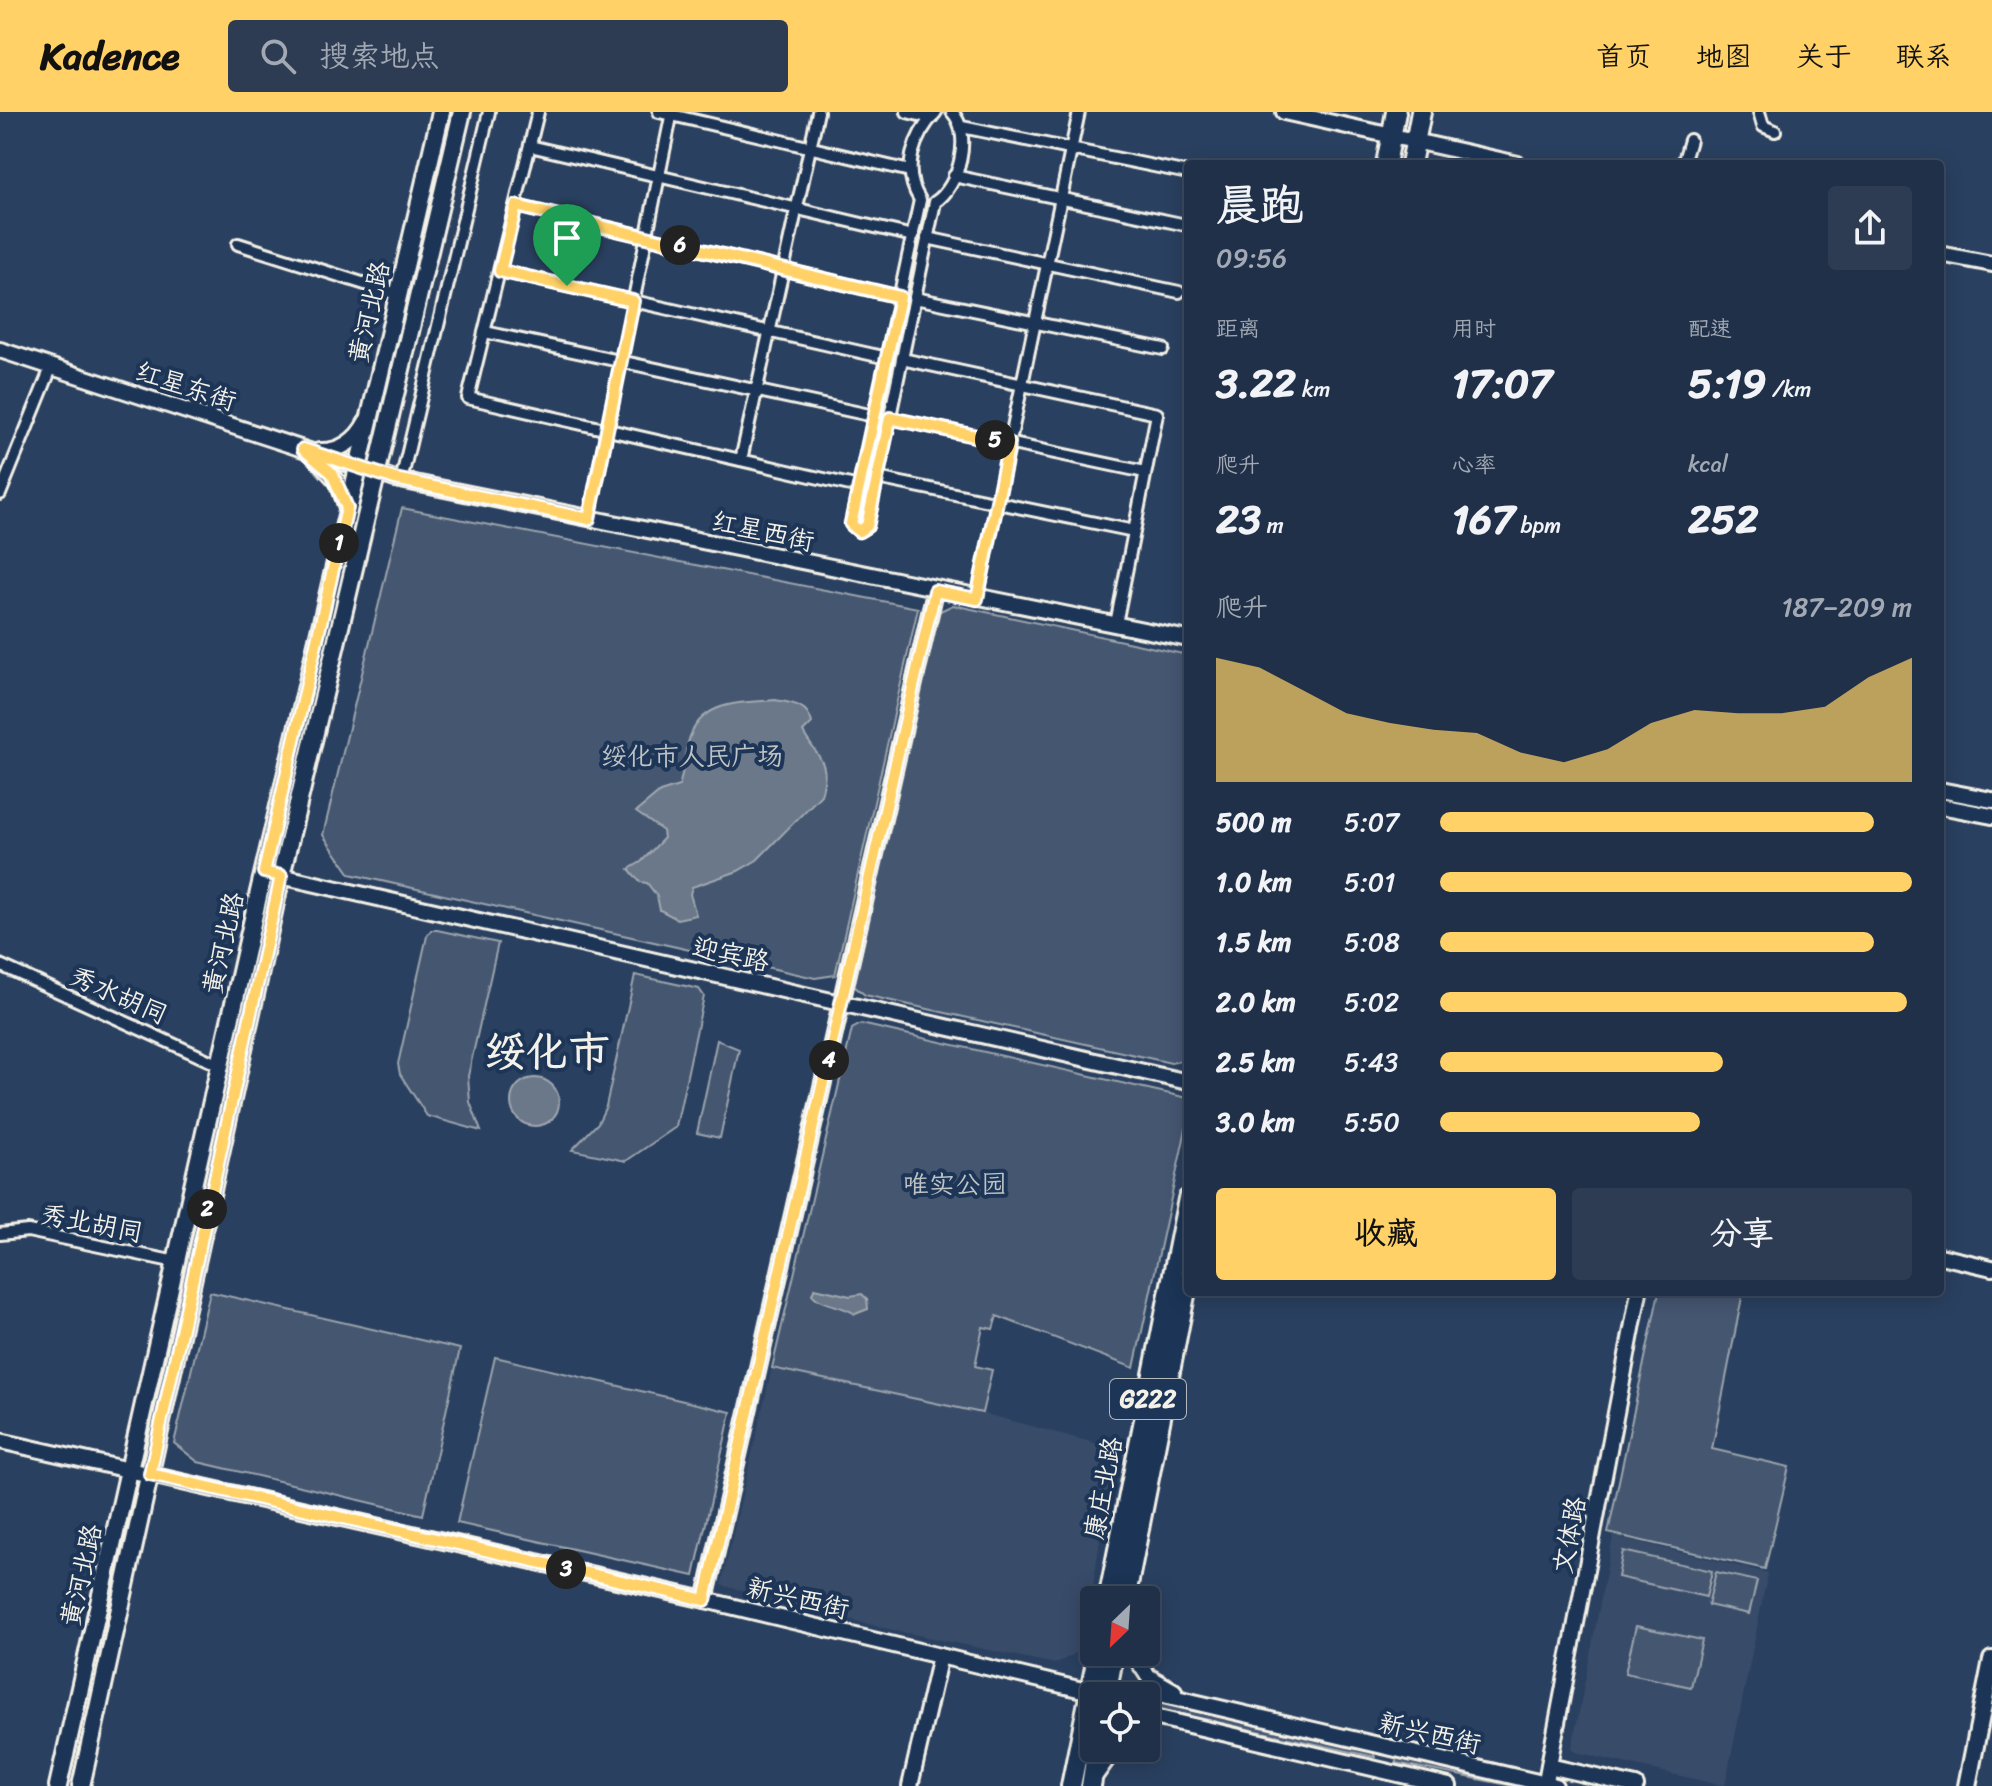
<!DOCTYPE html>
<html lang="zh">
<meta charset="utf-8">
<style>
body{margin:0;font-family:Sriracha,"LXGW WenKai TC",sans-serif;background:#2d3c52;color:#f1f3f6;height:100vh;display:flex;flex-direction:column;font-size:30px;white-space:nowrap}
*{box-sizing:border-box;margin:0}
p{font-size:26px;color:#a2a9b4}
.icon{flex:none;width:44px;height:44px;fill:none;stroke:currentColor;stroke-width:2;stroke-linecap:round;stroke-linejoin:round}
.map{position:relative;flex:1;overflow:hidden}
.sheet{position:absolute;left:1184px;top:48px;width:760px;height:1136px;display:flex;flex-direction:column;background:#203048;border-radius:8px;box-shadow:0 4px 20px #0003,0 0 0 2px #3d4b60}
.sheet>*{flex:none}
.needle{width:52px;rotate:205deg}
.controls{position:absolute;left:1080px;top:1474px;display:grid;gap:16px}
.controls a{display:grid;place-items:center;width:80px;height:80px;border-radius:8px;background:#203048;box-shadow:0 4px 20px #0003,0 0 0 2px #3d4b60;font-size:40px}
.pin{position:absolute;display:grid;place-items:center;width:68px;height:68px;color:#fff;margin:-82px -34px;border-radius:50% 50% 50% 0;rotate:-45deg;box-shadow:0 0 8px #0007}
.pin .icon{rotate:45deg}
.km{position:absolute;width:40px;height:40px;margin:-20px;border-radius:50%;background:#222;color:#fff;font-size:22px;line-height:40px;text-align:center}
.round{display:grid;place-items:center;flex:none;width:84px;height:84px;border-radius:8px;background:#2d3c52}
.head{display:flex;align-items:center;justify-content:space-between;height:136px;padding:0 32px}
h1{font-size:44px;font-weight:800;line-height:60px}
.metrics{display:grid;grid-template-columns:repeat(3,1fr);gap:12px;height:136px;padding:8px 32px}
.metrics div{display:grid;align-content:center}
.metrics b{font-size:40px;font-weight:800}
.metrics small{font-size:22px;font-weight:400}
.metrics p{font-size:22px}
.chart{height:224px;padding:16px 32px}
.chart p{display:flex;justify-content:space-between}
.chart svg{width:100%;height:144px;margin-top:8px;fill:#ffd166;opacity:.7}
.button{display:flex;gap:16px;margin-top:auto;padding:16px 32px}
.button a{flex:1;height:92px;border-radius:8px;background:#ffd166;color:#111;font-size:32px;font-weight:800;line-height:92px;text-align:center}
.button a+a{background:#2d3c52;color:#f1f3f6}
ul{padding:0 32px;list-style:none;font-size:26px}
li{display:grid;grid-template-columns:128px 96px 1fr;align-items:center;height:60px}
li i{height:20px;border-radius:10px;background:#ffd166}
header{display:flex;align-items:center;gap:48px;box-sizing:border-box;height:112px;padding:0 40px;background:#ffd166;color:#111}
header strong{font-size:38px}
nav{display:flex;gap:44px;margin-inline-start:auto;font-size:28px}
.search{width:560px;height:72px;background:#2d3c52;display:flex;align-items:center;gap:20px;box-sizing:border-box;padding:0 28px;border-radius:8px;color:#a2a9b4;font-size:30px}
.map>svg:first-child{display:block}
.built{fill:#374c69}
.green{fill:#445771;stroke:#9ca4ac;stroke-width:2}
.water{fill:#6a788a;stroke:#a1a8b0;stroke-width:2}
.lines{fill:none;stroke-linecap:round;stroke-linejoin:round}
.minor-casing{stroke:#f4f1e8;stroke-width:16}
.tertiary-casing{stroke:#f4f1e8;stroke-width:20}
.secondary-casing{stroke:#f4f1e8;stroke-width:20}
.primary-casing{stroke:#f4f1e8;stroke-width:22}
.trunk-casing{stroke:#f4f1e8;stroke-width:24}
.minor{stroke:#1d3557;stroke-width:10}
.tertiary{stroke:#1d3557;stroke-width:14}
.secondary{stroke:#1d3557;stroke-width:14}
.primary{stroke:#1d3557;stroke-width:16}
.trunk{stroke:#1d3557;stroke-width:18}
.route-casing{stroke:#fff;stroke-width:16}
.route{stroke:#ffd166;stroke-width:10}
.labels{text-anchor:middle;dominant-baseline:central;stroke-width:8;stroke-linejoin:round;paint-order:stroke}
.shield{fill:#1d3557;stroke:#b4b9bc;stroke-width:2}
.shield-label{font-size:24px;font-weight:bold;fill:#f4f1e8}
.street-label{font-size:26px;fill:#f4f1e8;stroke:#1d3557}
.park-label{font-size:26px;fill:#bfc3c4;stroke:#1d3557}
.town-label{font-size:42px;font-weight:bold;fill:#f4f1e8;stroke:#1d3557}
</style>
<header>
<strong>Kadence</strong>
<div class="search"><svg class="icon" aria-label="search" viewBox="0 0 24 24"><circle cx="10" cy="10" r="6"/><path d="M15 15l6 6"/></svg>搜索地点</div>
<nav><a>首页</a><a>地图</a><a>关于</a><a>联系</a></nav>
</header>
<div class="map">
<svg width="1992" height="1674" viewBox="0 0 1992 1674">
<rect width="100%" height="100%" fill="#2a4060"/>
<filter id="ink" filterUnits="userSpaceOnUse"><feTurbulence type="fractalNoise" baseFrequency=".0125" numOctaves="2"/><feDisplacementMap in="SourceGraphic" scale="16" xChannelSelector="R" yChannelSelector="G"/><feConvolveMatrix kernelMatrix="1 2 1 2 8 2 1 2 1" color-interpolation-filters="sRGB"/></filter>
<g filter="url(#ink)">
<!-- built -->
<g class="built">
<polygon points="772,1256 982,1301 1114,1336 1084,1534 1080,1539 1055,1552 879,1515 721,1473"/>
<polygon points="1613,1424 1768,1461 1725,1674 1575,1640 1572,1636"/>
</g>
<!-- green -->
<g class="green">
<polygon points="402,396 918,496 835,863 815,866 350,762 323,723"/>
<polygon points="953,493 1188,543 1188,921 1180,949 1171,951 865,883 854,874 937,505 940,499"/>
<polygon points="437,818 498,831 468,964 470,990 481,1019 427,1004 400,962 398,952 427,824 431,818"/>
<polygon points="635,863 699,877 704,884 676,1015 626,1049 572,1038 598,1011 606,994"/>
<polygon points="861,912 1188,986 1188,1008 1134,1256 997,1204 993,1217 983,1215 975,1254 992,1258 982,1301 772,1256 852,917"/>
<polygon points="717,928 739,937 720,1026 697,1021"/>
<polygon points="210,1180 460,1237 423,1403 198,1350 174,1331"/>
<polygon points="1659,1180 1743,1180 1712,1337 1789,1355 1765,1457 1608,1421"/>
<polygon points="495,1245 731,1300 694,1464 457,1411"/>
<polygon points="1623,1439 1712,1459 1706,1485 1618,1465"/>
<polygon points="1716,1460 1757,1469 1749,1502 1708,1493"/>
<polygon points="1636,1514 1702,1528 1691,1575 1625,1561"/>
<polygon points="1155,1590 1373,1640 1375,1645 1154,1596"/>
<polygon points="1397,1645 1512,1670 1513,1674 1396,1651"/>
</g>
<!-- water -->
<g class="water">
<path d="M775 588C792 591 808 592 812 611L803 620C816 645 832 648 821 683L757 748 738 759 692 775 690 782 696 803 677 807 660 798 657 784 647 771 640 770 629 757 641 750 664 726 663 719 636 700 660 680 679 674C684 659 684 645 688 631 699 588 740 591 775 588Z"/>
<circle cx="535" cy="990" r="24"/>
<path d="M815 1176 850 1184 862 1182 867 1187 868 1197 855 1202C843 1193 820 1193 812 1182Z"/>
</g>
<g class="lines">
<defs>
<g id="minor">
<polyline points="538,0 468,286 859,375"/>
<polyline points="659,0 910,59"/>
<polyline points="907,0 931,6"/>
<path d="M936 0C913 25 901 58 920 88L851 412 859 419 867 414 935 90C959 75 973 22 952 0"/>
<polyline points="1759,0 1763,14 1775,19"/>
<polyline points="962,15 1188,61"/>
<polyline points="530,34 913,124"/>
<polyline points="1683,52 1690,28"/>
<polyline points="954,64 1186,113"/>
<polyline points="516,94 900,185"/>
<polyline points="927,126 1179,180"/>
<polyline points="238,132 397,182"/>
<polyline points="500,159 887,246"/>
<polyline points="915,186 1163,237"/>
<polyline points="485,220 874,304"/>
<polyline points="902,247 1157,302 1116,512"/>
<polyline points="890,306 1145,360"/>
<polyline points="741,348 818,0"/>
<polyline points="877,366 1134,419"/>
<polyline points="401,369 489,0"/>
<polyline points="0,382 51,256"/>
<polyline points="589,407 672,0"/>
<polyline points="977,487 1079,0"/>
<polyline points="0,853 219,953"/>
<polyline points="0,1122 28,1119 176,1150"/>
</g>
<g id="tertiary">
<polyline points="705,1488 935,479"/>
<polyline points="910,1674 940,1544"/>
<polyline points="1545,1674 1639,1180"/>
</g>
<g id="secondary">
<polyline points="1284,0 1518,52"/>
<polyline points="1940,142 1992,152"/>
<polyline points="0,238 395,367 1188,527"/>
<path d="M319 339C340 340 357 328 366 310"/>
<polyline points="314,344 338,370 347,396"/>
<polyline points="1940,678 1992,688"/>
<polyline points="1940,694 1992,704"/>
<polyline points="272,762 1188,970"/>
<polyline points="1940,1144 1992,1156"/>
<polyline points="0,1329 705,1488 1091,1580 1155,1581 1555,1674"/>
<polyline points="1132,1540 1148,1564 1174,1579"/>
<polyline points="1146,1603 1449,1674"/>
<polyline points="1549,1654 1636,1674"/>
<polyline points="1095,1664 1115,1636"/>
</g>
<g id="primary">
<polyline points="58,1674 259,780 441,0"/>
<polyline points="81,1674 281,764 462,0"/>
<polyline points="1967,1674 1992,1548"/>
</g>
<g id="trunk">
<polyline points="1386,52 1396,0"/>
<polyline points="1411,52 1421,0"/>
<polyline points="1108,1488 1188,1087"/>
<polyline points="1125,1488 1188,1168"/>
<polyline points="1106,1584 1114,1540"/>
<polyline points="1071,1674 1098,1540"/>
<polyline points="1091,1674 1097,1636"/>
</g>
</defs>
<!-- minor casing -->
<use href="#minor" class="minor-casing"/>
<!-- tertiary casing -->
<use href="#tertiary" class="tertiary-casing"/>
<!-- secondary casing -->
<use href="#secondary" class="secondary-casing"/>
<!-- primary casing -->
<use href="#primary" class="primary-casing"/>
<!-- trunk casing -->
<use href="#trunk" class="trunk-casing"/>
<!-- minor -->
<use href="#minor" class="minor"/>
<!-- tertiary -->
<use href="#tertiary" class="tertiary"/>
<!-- secondary -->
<use href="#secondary" class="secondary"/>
<!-- primary -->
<use href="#primary" class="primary"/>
<!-- trunk -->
<use href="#trunk" class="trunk"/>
</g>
</g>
<g class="lines" filter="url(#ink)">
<defs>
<polygon id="route" points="516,94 900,185 851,412 859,419 867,414 890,306 1009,331 977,487 935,479 705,1488 150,1362 281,764 264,760 347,396 332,361 303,337 395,367 589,407 633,189 500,159"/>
</defs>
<!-- route casing -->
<use href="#route" class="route-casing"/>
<!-- route -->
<use href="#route" class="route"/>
</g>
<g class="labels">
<!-- shield labels -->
<rect class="shield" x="1110" y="1267" width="76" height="40" rx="6"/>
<g class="shield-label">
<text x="1148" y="1287">G222</text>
</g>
<!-- street labels -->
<g class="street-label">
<text transform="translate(369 200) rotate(-77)">黄河北路</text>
<text transform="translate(186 274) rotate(18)">红星东街</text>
<text transform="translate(763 419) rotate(12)">红星西街</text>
<text transform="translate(223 831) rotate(-77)">黄河北路</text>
<text transform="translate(731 842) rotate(12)">迎宾路</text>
<text transform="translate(119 883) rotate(24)">秀水胡同</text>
<text transform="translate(92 1111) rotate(11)">秀北胡同</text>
<text transform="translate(1103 1376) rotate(-79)">康庄北路</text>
<text transform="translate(1569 1423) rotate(-79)">文体路</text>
<text transform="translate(81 1463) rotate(-77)">黄河北路</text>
<text transform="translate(798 1486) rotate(13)">新兴西街</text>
<text transform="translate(1430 1621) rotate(13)">新兴西街</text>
</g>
<!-- park labels -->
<g class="park-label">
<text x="692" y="644">绥化市人民广场</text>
<text x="955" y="1072">唯实公园</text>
</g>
<!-- town labels -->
<g class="town-label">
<text x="547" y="940">绥化市</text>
</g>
</g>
</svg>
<div class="controls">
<a><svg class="needle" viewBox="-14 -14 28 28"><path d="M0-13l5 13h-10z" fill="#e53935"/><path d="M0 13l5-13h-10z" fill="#a2a9b4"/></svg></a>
<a><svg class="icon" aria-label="locate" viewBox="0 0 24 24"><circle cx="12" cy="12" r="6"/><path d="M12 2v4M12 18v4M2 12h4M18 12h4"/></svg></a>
</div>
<div class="pin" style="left:567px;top:174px;background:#1e9e55"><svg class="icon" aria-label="arrive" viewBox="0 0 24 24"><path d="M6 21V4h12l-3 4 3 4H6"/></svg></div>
<b class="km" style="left:339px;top:431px">1</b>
<b class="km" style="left:207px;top:1097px">2</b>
<b class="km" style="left:566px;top:1457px">3</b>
<b class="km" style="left:829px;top:948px">4</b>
<b class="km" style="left:995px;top:328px">5</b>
<b class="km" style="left:680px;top:133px">6</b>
<section class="sheet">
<div class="head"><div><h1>晨跑</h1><p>09:56</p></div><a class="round"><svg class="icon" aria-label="share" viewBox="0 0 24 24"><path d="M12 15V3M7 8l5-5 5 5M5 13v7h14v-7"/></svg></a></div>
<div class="metrics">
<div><p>距离</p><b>3.22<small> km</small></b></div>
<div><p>用时</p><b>17:07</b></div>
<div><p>配速</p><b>5:19<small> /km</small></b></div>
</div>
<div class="metrics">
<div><p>爬升</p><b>23<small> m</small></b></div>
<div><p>心率</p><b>167<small> bpm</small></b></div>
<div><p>kcal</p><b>252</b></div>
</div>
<div class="chart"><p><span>爬升</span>187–209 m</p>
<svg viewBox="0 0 160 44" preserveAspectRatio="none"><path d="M0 44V6L10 9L20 16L30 23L40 26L50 28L60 29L70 35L80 38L90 34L100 26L110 22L120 23L130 23L140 21L150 12L160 6V44z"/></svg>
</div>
<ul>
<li><b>500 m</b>5:07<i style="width:92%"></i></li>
<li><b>1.0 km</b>5:01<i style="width:100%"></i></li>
<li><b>1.5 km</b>5:08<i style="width:92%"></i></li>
<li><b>2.0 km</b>5:02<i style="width:99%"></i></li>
<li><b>2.5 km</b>5:43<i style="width:60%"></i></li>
<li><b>3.0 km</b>5:50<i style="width:55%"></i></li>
</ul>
<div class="button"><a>收藏</a><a>分享</a></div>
</section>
</div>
